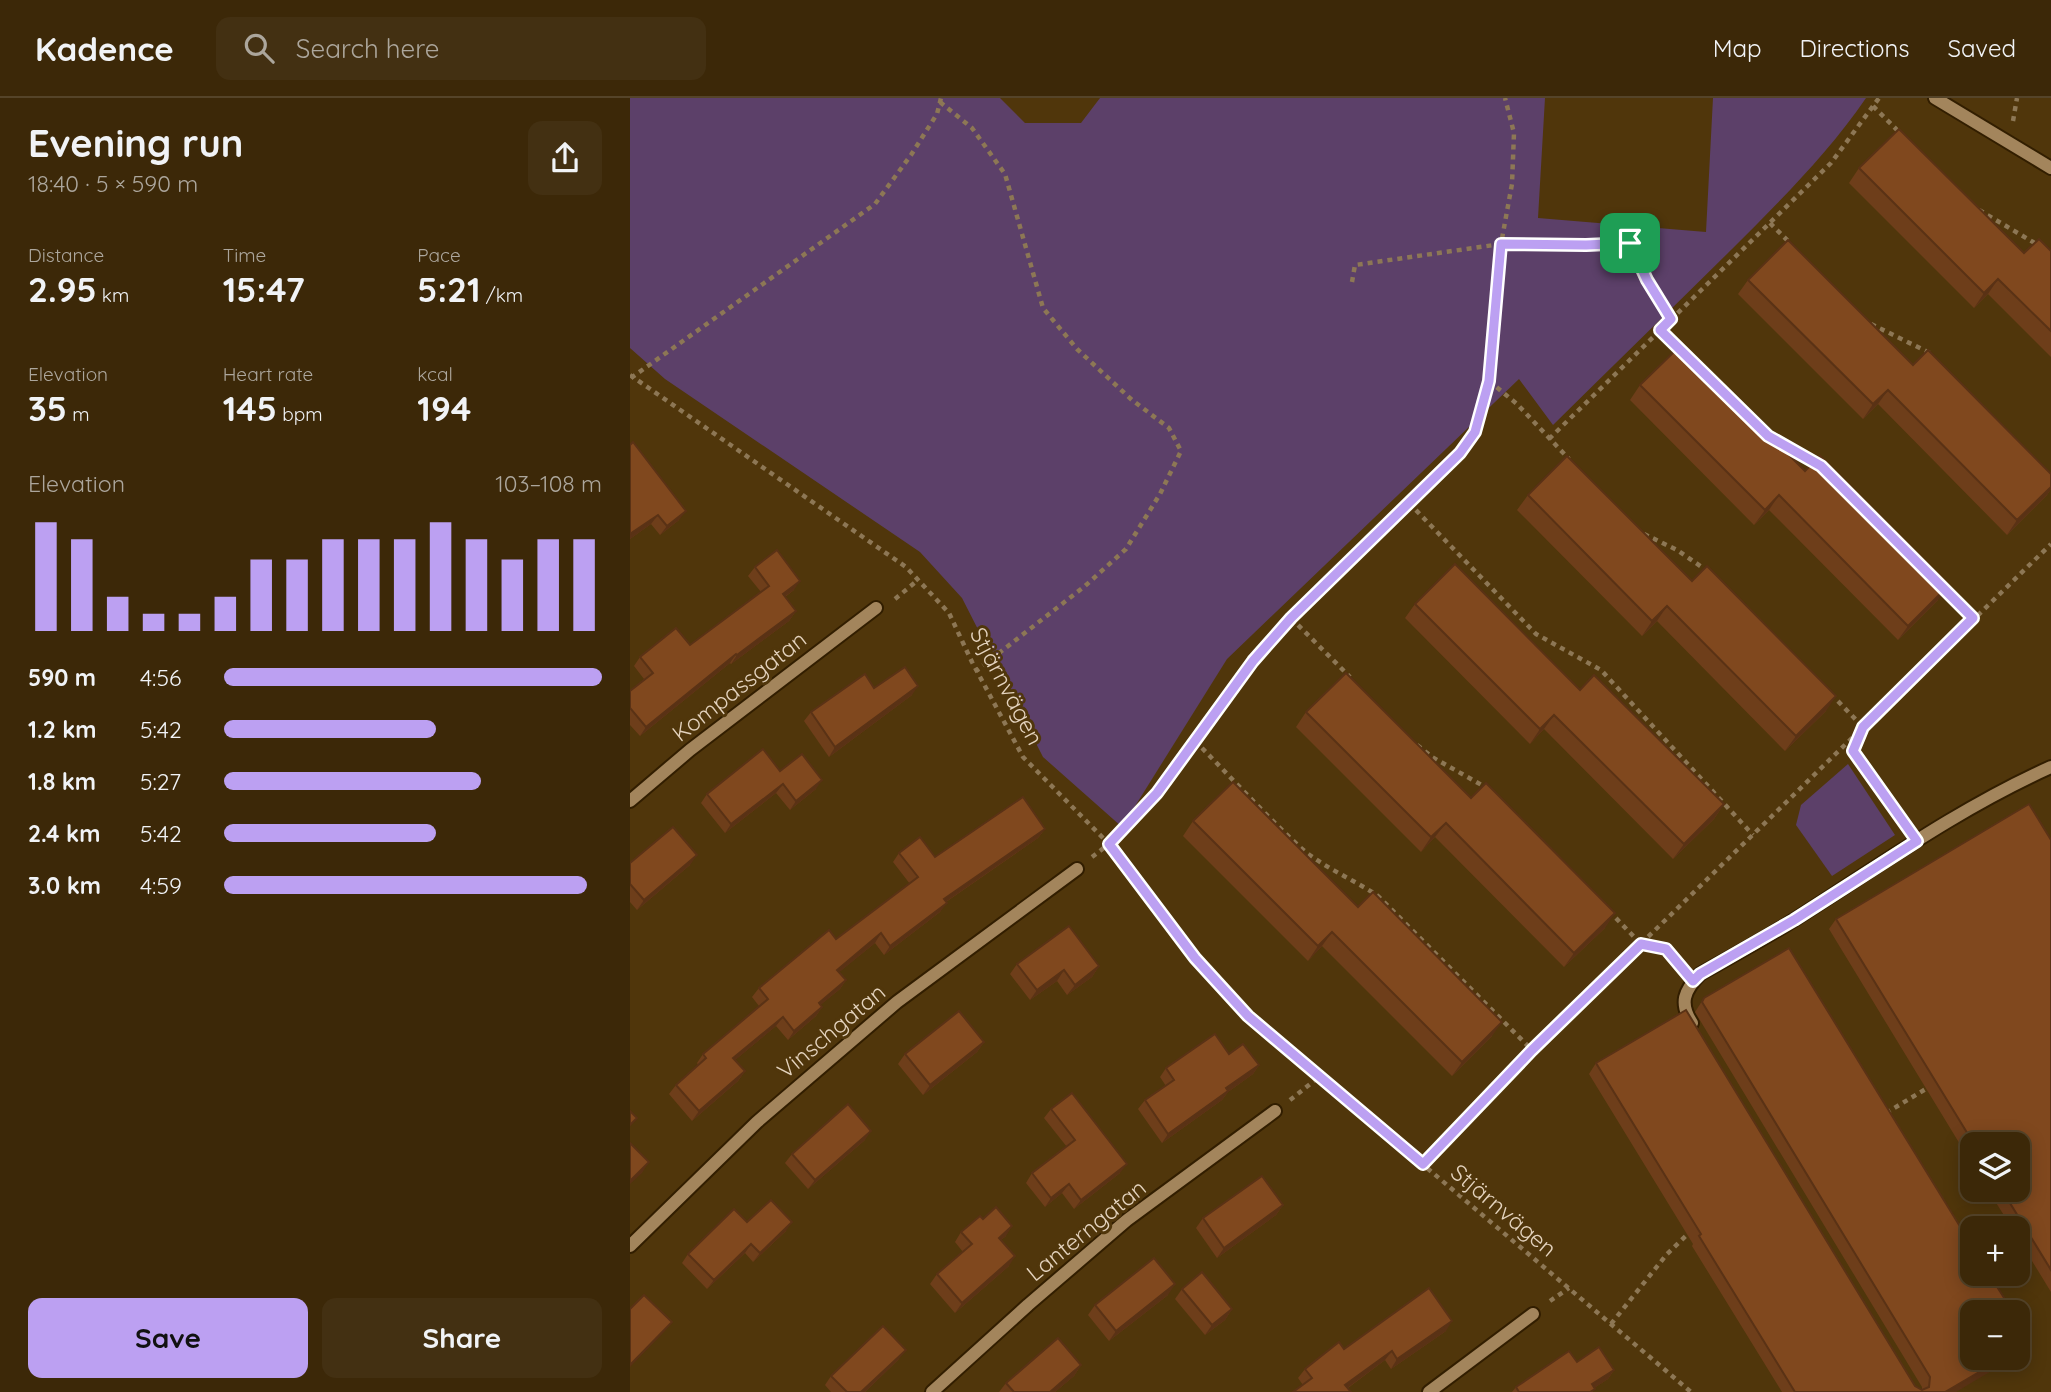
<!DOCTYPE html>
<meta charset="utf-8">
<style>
body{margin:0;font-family:Quicksand,sans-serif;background:#433012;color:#f1f3f6;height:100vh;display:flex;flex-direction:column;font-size:26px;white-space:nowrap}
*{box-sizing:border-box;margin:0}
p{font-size:23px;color:#aca69c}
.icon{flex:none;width:38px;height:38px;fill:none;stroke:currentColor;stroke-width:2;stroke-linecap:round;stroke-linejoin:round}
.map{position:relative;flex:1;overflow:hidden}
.details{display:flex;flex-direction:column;background:#3c2808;width:630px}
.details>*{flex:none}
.tools{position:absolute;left:1330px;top:1034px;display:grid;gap:14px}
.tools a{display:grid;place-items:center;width:70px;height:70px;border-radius:14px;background:#3c2808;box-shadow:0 4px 18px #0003,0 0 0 2px #554429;font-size:35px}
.pin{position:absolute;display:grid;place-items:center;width:60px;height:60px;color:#fff;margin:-30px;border-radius:14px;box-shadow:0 4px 10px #0006}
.round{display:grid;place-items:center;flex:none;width:74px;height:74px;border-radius:14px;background:#433012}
.overview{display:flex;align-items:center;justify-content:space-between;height:119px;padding:0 28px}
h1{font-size:38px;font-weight:700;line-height:52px}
.stats{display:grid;grid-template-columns:repeat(3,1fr);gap:10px;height:119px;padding:7px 28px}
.stats div{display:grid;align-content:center}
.stats b{font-size:35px;font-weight:700}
.stats small{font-size:19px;font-weight:400}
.stats p{font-size:19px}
.chart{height:196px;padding:14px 28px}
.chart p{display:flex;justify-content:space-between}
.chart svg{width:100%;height:126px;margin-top:7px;stroke:#bca0f2;stroke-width:6}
.action{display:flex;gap:14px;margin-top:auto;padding:14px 28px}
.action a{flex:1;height:80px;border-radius:14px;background:#bca0f2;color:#111;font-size:28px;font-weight:700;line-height:80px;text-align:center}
.action a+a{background:#433012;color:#f1f3f6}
ul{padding:0 28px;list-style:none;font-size:23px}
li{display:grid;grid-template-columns:112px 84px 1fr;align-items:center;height:52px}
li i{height:18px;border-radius:9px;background:#bca0f2}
header{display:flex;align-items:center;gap:42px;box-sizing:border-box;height:98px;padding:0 35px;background:#3c2808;border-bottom:2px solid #554429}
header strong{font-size:33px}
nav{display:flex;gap:38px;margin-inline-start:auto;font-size:24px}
.search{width:490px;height:63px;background:#433012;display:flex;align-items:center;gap:18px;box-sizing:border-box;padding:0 24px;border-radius:14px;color:#aca69c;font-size:26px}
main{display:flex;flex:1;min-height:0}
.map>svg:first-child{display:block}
.green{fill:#5c4069}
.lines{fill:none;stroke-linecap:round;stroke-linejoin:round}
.minor-casing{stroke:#321e00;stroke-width:16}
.path{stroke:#8d7755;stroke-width:4.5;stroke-dasharray:5 5;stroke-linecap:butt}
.minor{stroke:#a3855c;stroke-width:12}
.wall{fill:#6e3e1a}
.shaded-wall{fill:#5a3215}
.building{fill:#80481e;stroke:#5a3215;stroke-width:2}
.route-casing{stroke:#fff;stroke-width:14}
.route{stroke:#bca0f2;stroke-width:9}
.labels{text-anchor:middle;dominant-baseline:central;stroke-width:6;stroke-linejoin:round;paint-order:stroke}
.street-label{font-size:23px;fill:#e4d3be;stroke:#50360b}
</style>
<header>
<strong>Kadence</strong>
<div class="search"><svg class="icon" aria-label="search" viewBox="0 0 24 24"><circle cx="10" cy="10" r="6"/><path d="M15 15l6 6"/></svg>Search here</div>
<nav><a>Map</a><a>Directions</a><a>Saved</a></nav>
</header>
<main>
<section class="details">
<div class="overview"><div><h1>Evening run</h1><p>18:40 · 5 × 590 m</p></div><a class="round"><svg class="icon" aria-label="share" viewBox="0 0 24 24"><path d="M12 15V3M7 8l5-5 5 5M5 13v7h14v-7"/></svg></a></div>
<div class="stats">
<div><p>Distance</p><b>2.95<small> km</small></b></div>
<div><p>Time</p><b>15:47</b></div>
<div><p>Pace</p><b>5:21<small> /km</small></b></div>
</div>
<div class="stats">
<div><p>Elevation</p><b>35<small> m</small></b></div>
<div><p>Heart rate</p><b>145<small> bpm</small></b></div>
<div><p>kcal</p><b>194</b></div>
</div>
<div class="chart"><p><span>Elevation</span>103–108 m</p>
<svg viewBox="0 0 160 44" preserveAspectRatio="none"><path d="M5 44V6M15 44V12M25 44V32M35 44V38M45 44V38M55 44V32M65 44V19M75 44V19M85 44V12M95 44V12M105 44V12M115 44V6M125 44V12M135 44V19M145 44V12M155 44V12"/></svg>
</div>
<ul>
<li><b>590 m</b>4:56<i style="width:100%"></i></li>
<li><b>1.2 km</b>5:42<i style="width:56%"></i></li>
<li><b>1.8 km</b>5:27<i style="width:68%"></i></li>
<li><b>2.4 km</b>5:42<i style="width:56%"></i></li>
<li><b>3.0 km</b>4:59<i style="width:96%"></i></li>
</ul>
<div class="action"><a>Save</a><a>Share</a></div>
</section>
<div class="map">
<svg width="1421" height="1294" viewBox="0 0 1421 1294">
<rect width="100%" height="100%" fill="#50360b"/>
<!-- green -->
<g class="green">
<path d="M0 0H370L395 25H451L470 0H915L908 120 1076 134 1083 0H1236C1197 57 1147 106 1098 155 1040 212 981 270 923 327L889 281 597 561 492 729 413 659 332 500 290 454 35 281 0 250Z"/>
<polygon points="1218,666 1265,737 1202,778 1166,727 1171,707"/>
</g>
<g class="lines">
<defs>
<g id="minor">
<polyline points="1305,0 1421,70"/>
<polyline points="0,703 60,652 246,510"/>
<path d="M1062 925C1049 905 1054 893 1070 876 1102 858 1136 840 1167 820 1250 767 1331 709 1421 669"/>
<polyline points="0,1148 127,1024 267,904 447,771"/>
<polyline points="302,1294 398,1207 497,1122 645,1013"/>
<polyline points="799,1294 903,1216"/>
</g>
</defs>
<!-- minor casing -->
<use href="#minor" class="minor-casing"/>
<!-- path -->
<g class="path">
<polyline points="310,4 342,30 375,76 413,210 447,251 502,302 539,330 551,353 530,396 496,451 455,488 346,573"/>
<polyline points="1243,8 1270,35"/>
<polyline points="1383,23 1387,0"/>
<polyline points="1349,112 1408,147"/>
<polyline points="998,117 1000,145"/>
<polyline points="1140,125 1161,146"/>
<polyline points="722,184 725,167 871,146 1000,145 1017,182 1041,221"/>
<polyline points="1241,226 1302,256"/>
<polyline points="1030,232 1052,254"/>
<polyline points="0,277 276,469 319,515 342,564 393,659 479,746 565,860 618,918 1061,1294"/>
<polyline points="1,280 245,106 281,57 307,16 311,0"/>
<polyline points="859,283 887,306 939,361"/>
<polyline points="1141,340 1188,367"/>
<polyline points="919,341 1201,65 1249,0"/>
<polyline points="779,405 906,536 971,572 1123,737"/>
<polyline points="1014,436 1047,452 1079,474"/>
<polyline points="1312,488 1343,520"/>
<polyline points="265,501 288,482"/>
<polyline points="661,520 720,579"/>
<polyline points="1201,596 1233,629 1223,654 1275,727"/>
<path d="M565 643C600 678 634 716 671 750 694 770 723 781 748 798L902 952"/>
<polyline points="787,647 802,659 857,690"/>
<polyline points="462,759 479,746 527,695 623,563 661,520 830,355 845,334 859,283 871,146 882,86 884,35 875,0"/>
<polyline points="979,813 1011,846 1036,851 1051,867"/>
<polyline points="660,1002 689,979"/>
<polyline points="1256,1015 1299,989"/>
<polyline points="793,1066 902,952 1421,446"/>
<polyline points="920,1203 939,1190"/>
<polyline points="981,1226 1037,1156 1060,1134"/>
</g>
<!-- minor -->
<use href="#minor" class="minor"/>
</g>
<!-- wall -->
<g class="wall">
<polygon points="1229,70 1394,155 1421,153 1421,259 1358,196 1344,210 1219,85"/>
<polygon points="1118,182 1283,267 1421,376 1421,391 1417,397 1377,437 1248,306 1233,321 1108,196"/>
<polygon points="1010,287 1175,373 1308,502 1268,542 1139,412 1124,427 1000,302"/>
<polygon points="0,347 49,422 30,437 21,426 0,441"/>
<polygon points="898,397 1062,483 1196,613 1155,653 1027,523 1012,538 887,412"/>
<polygon points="125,469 164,492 155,499 166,513 159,523 101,566 100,565 10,638 0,627 0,593 14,581 4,568 10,559 60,547 131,494 118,478"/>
<polygon points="785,506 950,592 1094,706 1084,721 1043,761 914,631 900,646 775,520"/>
<polygon points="244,590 282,597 199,659 174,623 181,614"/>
<polygon points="676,614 841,700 975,830 934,869 805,739 791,754 666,629"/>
<polygon points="150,673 186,691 160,712 146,695 95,735 71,705 77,696"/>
<polygon points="563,723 728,809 862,938 822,978 692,848 678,863 553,738"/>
<polygon points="415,731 408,740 316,804 310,814 254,857 245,845 209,874 216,882 210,891 190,907 192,909 186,918 158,942 146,928 105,962 115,973 108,983 62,1023 39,996 46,987 68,967 67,965 73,956 129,908 122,899 129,890 206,841 280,786 263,764 269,755 305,759"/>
<polygon points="1421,742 1421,1194 1388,1140 1388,1130 1382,1130 1358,1092 1388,1092 1388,1046 1342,1046 1342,1066 1199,831 1206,821"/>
<polygon points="0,765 60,767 7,812 0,804"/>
<polygon points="387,866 469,868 462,879 437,897 427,883 400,902 380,876"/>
<polygon points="1074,900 1326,1294 1152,1294 1062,1148 1063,1146 959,976 966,965 1285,1288 1292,1292 1292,1289 1065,914"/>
<polygon points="354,944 347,954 293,997 268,966 275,956"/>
<polygon points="599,956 629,967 623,976 598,994 592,1002 532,1045 508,1011 515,1002 536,988 530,979 536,970"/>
<polygon points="421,1011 490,1075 444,1111 432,1095 415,1109 396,1085 402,1075 437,1049 414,1020"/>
<polygon points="235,1042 178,1091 155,1065 162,1056"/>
<polygon points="653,1107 646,1117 587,1160 566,1130 573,1120"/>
<polygon points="353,1121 376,1138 371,1142 379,1168 325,1215 300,1186 307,1176 333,1154 325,1144 331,1134"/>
<polygon points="117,1124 156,1133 123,1164 115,1155 77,1191 52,1165 58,1156"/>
<polygon points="552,1191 602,1211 595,1222 575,1237 545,1201"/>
<polygon points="538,1197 479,1243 458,1217 465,1207"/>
<polygon points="816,1233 761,1271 755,1262 718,1290 673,1287 668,1280 675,1271 714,1251"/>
<polygon points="269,1261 235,1294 201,1294 195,1287 201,1278"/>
<polygon points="947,1264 984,1272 978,1281 964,1290 965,1291 962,1294 882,1294 886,1289"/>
<polygon points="451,1267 444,1278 425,1294 369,1294 376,1285"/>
</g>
<!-- shaded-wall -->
<g class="shaded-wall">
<polygon points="1368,181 1358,196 1344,210 1354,195"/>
<polygon points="1258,292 1248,306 1233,321 1243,306"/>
<polygon points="1421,389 1421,391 1417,397 1377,437 1387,422"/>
<polygon points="1149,397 1139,412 1124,427 1135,412"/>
<polygon points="56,413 49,422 30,437 37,428"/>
<polygon points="28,417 21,426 0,441 0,436"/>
<polygon points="170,483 164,492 146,505 153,496"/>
<polygon points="1319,487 1308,502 1268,542 1278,528"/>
<polygon points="1037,508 1027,523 1012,538 1022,523"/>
<polygon points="166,513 159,523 101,566 107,557"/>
<polygon points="106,556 100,565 10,638 16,629"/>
<polygon points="288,588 282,597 199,659 205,649"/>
<polygon points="1206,598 1196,613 1155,653 1166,638"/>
<polygon points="924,617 914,631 900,646 910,631"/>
<polygon points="192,682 186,691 160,712 166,703"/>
<polygon points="153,686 146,695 95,735 101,726"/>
<polygon points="1094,706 1084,721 1043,761 1054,746"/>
<polygon points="816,725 805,739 791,754 801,739"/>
<polygon points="415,731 408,740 307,810 314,801"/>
<polygon points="67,757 60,767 7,812 14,802"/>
<polygon points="317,805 310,814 254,857 260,848"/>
<polygon points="985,815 975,830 934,869 944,855"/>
<polygon points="702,834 692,848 678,863 688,848"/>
<polygon points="251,835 245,845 201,881 207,872"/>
<polygon points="469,868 462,879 437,897 445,887"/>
<polygon points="434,872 427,883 400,902 407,892"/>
<polygon points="216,882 210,891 182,914 189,905"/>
<polygon points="192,909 186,918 158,942 164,933"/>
<polygon points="153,919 146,928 97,969 103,960"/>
<polygon points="872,924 862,938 822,978 832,964"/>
<polygon points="354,944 347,954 293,997 300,987"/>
<polygon points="629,967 623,976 598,994 592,1002 532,1045 538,1036 596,990"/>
<polygon points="115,973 108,983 62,1023 69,1013"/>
<polygon points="241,1033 235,1042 178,1091 185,1082"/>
<polygon points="19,1064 12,1075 0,1086 0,1083"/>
<polygon points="497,1066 490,1075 444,1111 451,1102"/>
<polygon points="439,1086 432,1095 415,1109 421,1100"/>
<polygon points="653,1107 646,1117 587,1160 594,1150"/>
<polygon points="162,1124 156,1133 123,1164 130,1155"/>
<polygon points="382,1128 376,1138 362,1149 369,1140"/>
<polygon points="121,1146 115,1155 77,1191 84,1182"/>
<polygon points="385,1158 379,1168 325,1215 332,1205"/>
<polygon points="545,1186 538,1197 479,1243 486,1233"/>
<polygon points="602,1211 595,1222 575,1237 582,1227"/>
<polygon points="822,1223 816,1233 761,1271 767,1261"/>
<polygon points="42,1224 35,1233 0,1269 0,1267"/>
<polygon points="1401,1244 1394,1254 1388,1257 1388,1251"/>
<polygon points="276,1252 269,1261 235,1294 231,1294"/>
<polygon points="762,1253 755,1262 712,1294 715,1287"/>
<polygon points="1373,1260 1383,1260 1326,1294 1315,1294"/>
<polygon points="451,1267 444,1278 425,1294 420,1294"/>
<polygon points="984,1272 978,1281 958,1294 962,1286"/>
</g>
<!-- building -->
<g class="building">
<polygon points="1269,31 1394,155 1409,141 1421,153 1421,233 1368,181 1354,195 1229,70"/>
<polygon points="1158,142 1283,267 1298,252 1421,376 1421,389 1387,422 1258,292 1243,306 1118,182"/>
<polygon points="1050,248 1175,373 1190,358 1319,487 1278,528 1149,397 1135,412 1010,287"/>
<polygon points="3,344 56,413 37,428 28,417 0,436 0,347"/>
<polygon points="937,358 1062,483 1077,468 1206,598 1166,638 1037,508 1022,523 898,397"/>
<polygon points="147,452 170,483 153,496 166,513 107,557 106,556 16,629 0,610 0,593 23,575 10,559 46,530 60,547 139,488 125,469"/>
<polygon points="825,466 950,592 964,577 1094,706 1054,746 924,617 910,631 785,506"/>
<polygon points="275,569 288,588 205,649 181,614 235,576 244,590"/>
<polygon points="716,575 841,700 856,685 985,815 944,855 816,725 801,739 676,614"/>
<polygon points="133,651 150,673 172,656 192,682 166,703 153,686 101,726 77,696"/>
<polygon points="603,684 728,809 743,794 872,924 832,964 702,834 688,848 563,723"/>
<polygon points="393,699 415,731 314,801 317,805 260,848 251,835 207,872 216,882 189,905 192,909 164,933 153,919 103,960 115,973 69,1013 46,987 76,960 73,956 138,901 129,890 199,832 206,841 288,779 269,755 290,739 305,759"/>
<polygon points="1399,706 1421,742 1421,1172 1372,1092 1388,1092 1388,1046 1344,1046 1206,821"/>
<polygon points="43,729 67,757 14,802 0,786 0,765"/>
<polygon points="439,828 469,868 445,887 434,872 407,892 387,866"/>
<polygon points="1159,850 1342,1148 1342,1176 1359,1176 1383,1214 1342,1214 1342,1260 1373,1260 1315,1294 1165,1294 1069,1138 1071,1136 966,965 1056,912 1285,1288 1292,1292 1299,1289 1300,1279 1072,904 1074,900"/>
<polygon points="329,913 354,944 300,987 275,956"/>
<polygon points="585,936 599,956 613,946 629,967 596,990 598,993 538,1036 515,1002 544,982 536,970"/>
<polygon points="442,995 497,1066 451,1102 439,1086 421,1100 402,1075 445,1042 421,1011"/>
<polygon points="218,1006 241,1033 185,1082 162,1056"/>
<polygon points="0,1013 7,1020 0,1027"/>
<polygon points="0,1045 19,1064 0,1083"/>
<polygon points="632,1078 653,1107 594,1150 573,1120"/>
<polygon points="141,1102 162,1124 130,1155 121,1146 84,1182 58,1156 104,1111 117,1124"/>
<polygon points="366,1109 382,1128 369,1140 385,1158 332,1205 307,1176 342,1146 331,1134 350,1118 353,1121"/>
<polygon points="524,1160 545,1186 486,1233 465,1207"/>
<polygon points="572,1174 602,1211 582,1227 552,1191"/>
<polygon points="799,1190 822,1223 767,1261 762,1253 715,1287 721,1294 663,1294 682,1280 675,1271 709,1244 714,1251"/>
<polygon points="14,1197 42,1224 0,1267 0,1211"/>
<polygon points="1388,1223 1401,1244 1388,1251"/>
<polygon points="253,1228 276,1252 231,1294 217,1294 201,1278"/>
<polygon points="428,1240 451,1267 420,1294 384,1294 376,1285"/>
<polygon points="969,1249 984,1272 962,1286 965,1291 960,1294 889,1294 886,1289 939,1253 947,1264"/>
</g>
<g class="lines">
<defs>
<polygon id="route" points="1000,145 1017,182 1041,221 1030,232 1138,338 1191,368 1343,520 1233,629 1223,653 1287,743 1164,822 1070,876 1063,883 1036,851 1011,846 902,952 793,1066 618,918 565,860 479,746 527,695 623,563 661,520 830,355 845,334 859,283 871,146 956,147"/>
</defs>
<!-- route casing -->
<use href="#route" class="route-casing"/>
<!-- route -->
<use href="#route" class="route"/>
</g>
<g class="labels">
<!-- street labels -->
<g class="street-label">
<text transform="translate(109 588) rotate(-38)">Kompassgatan</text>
<text transform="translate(377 588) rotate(62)">Stjärnvägen</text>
<text transform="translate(201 933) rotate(-40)">Vinschgatan</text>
<text transform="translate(874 1112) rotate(40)">Stjärnvägen</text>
<text transform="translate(456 1132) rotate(-39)">Lanterngatan</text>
</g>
</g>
</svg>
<div class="tools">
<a><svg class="icon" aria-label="layers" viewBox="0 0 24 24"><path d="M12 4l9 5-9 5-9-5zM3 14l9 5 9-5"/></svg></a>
<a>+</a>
<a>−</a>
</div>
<div class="pin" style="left:1000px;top:145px;background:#1e9e55"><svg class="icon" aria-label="arrive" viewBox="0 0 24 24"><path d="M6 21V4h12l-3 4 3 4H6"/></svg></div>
</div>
</main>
